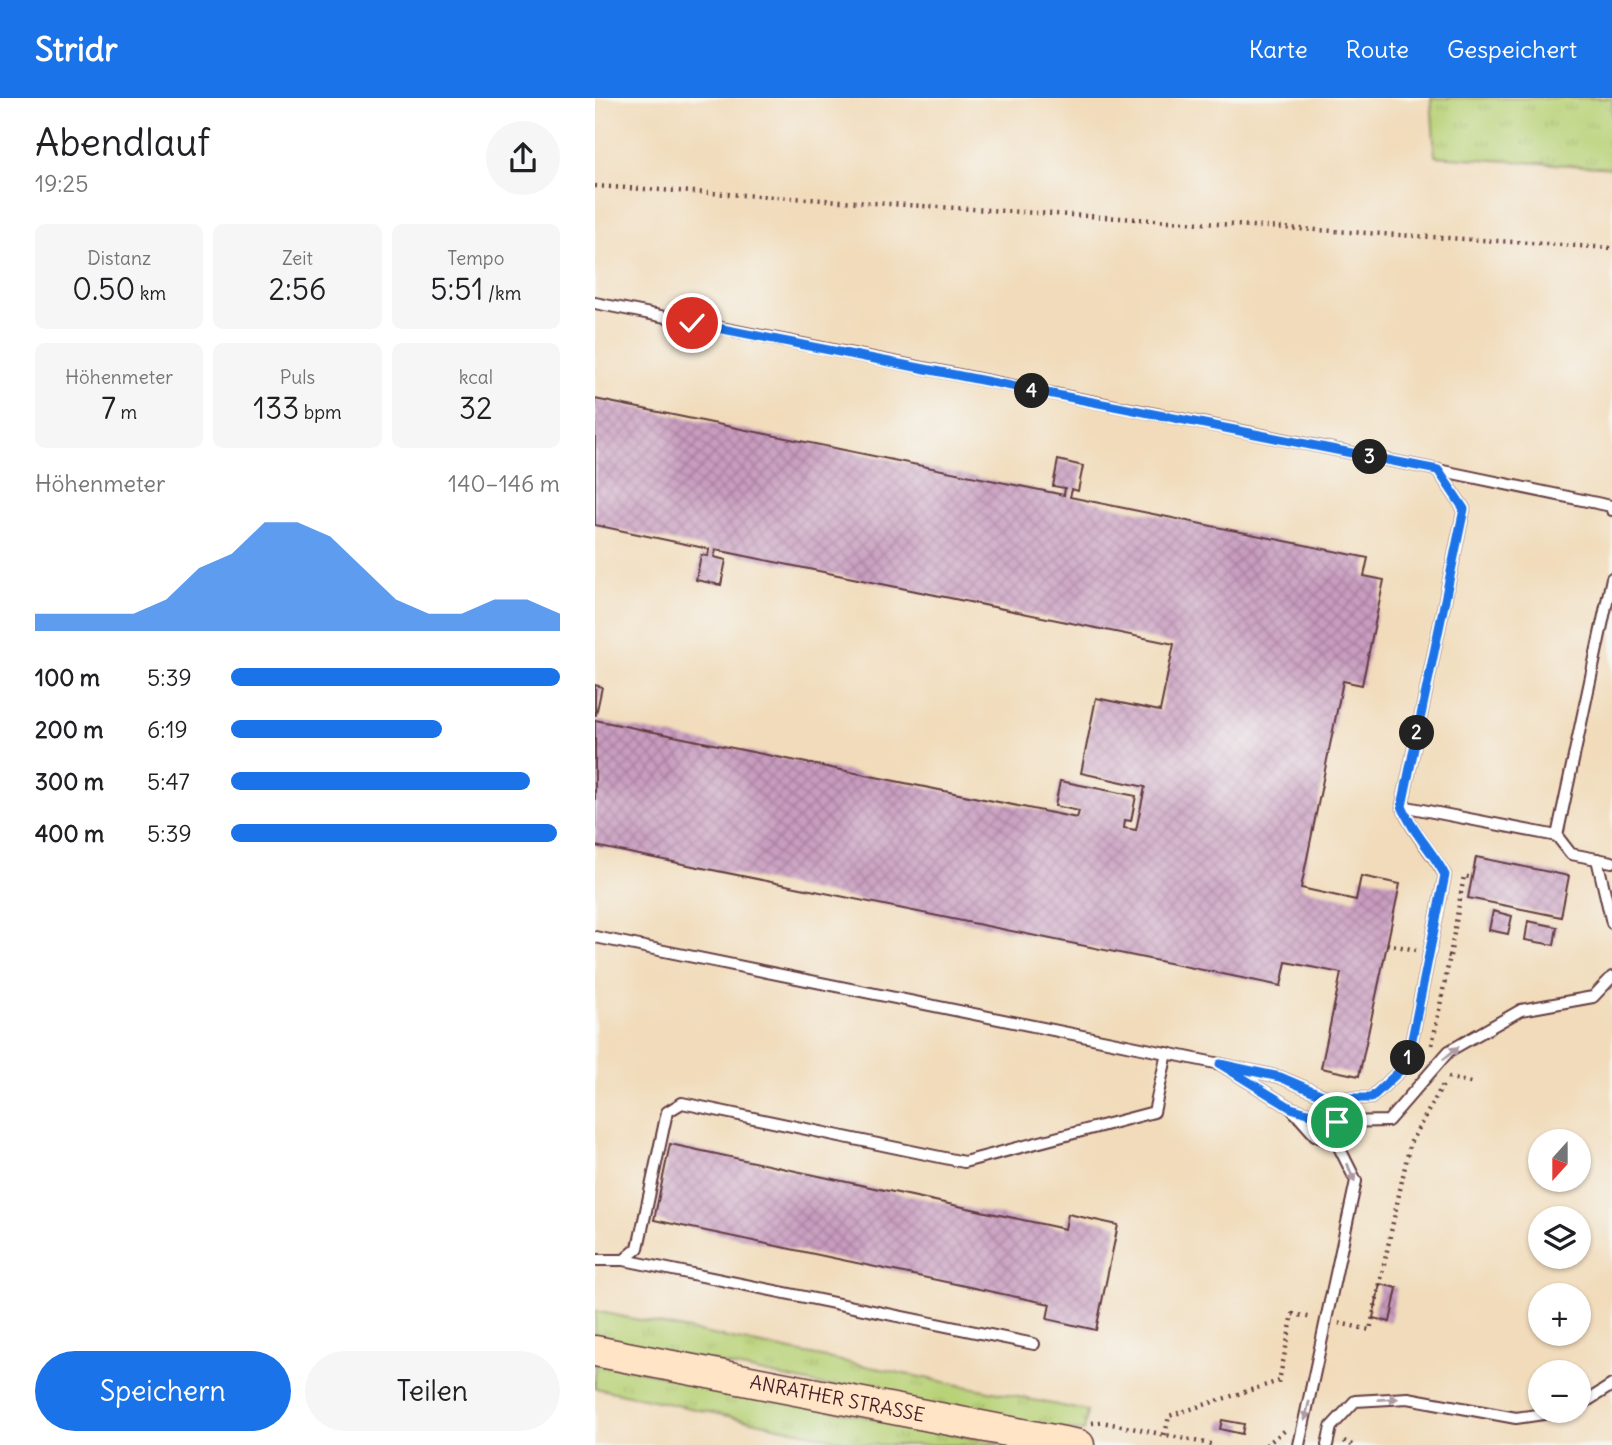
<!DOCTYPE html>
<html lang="de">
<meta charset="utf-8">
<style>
body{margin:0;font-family:Delius,sans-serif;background:#f6f6f6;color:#202124;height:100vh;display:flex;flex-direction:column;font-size:26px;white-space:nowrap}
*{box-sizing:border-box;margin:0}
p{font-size:23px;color:#757577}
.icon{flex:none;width:38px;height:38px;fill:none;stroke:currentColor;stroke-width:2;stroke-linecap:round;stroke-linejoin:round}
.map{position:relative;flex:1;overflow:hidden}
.panel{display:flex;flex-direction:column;background:#fff;width:595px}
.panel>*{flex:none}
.needle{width:46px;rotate:201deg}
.controls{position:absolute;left:933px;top:1031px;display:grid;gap:14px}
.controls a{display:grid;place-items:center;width:63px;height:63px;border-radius:50%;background:#fff;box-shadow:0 2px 5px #0004;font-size:35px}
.pin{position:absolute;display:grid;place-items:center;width:60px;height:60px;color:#fff;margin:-30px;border:4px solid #fff;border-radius:50%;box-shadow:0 2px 7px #0007}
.km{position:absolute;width:35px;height:35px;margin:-18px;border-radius:50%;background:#222;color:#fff;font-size:19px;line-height:35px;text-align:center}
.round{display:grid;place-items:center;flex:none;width:74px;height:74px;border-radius:37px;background:#f6f6f6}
.overview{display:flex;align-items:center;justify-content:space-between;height:119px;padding:0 35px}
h1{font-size:38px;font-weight:600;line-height:52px}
.stats{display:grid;grid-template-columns:repeat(3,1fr);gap:10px;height:119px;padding:7px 35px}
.stats div{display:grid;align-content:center;border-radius:10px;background:#f6f6f6;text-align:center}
.stats b{font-size:30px;font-weight:600}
.stats small{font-size:19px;font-weight:400}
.stats p{font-size:19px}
.chart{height:196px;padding:14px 35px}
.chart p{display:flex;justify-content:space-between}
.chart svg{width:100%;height:126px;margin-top:7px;fill:#1a73e8;opacity:.7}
.primary-button{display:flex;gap:14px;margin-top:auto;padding:14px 35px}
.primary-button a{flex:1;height:80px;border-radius:42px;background:#1a73e8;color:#fff;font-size:28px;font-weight:600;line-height:80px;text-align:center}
.primary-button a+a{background:#f6f6f6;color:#202124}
ul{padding:0 35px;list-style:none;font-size:23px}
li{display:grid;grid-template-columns:112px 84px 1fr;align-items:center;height:52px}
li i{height:18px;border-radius:9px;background:#1a73e8}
header{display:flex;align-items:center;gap:42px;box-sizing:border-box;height:98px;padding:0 35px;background:#1a73e8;color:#fff}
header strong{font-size:33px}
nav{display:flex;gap:38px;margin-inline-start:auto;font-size:24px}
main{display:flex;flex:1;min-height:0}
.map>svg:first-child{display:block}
.grass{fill:url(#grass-tufts);stroke:#827852;stroke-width:2}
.building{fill:url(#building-cross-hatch)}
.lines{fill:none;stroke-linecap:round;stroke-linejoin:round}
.service-casing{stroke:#633b40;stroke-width:14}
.secondary-casing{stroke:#633b40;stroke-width:33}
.path{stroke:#633b40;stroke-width:4.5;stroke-dasharray:2 5;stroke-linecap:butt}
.service{stroke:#fff;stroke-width:10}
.secondary{stroke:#ffe4c6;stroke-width:30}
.oneway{fill:#ae9aa0}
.route-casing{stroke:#fff;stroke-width:14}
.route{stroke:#1a73e8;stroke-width:9}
.labels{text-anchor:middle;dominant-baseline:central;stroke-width:6;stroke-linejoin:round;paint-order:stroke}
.street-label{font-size:19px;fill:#4a1f2b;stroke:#f6f6f2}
</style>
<header>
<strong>Stridr</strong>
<nav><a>Karte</a><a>Route</a><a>Gespeichert</a></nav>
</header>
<main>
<section class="panel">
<div class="overview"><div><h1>Abendlauf</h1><p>19:25</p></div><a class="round"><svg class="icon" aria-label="share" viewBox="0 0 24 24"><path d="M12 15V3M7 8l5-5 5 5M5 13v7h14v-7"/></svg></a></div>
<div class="stats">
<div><p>Distanz</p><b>0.50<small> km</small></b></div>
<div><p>Zeit</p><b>2:56</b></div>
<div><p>Tempo</p><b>5:51<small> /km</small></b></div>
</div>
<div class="stats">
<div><p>Höhenmeter</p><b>7<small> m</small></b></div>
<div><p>Puls</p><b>133<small> bpm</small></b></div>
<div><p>kcal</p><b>32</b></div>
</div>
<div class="chart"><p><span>Höhenmeter</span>140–146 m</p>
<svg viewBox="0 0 160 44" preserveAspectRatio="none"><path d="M0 44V38L10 38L20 38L30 38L40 33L50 22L60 17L70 6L80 6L90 11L100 22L110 33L120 38L130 38L140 33L150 33L160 38V44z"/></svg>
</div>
<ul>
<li><b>100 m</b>5:39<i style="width:100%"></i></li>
<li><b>200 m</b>6:19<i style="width:64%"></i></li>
<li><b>300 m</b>5:47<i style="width:91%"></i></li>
<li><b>400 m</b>5:39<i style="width:99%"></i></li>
</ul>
<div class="primary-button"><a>Speichern</a><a>Teilen</a></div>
</section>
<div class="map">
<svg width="1017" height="1347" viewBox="0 0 1017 1347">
<defs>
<pattern id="grass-tufts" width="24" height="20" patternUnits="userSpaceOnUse" patternTransform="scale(1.75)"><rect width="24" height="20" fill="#b9d278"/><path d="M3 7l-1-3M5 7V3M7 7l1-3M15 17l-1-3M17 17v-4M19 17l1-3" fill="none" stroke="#a1b468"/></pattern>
<pattern id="building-cross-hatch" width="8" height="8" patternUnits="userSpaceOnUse" patternTransform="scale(1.75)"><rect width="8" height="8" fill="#c99cc0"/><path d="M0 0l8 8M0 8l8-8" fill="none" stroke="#a57f9c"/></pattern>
</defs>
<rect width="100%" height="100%" fill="#f6f6f2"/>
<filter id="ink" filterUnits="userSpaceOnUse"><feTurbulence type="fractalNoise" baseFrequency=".0143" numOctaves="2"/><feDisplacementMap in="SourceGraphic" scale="14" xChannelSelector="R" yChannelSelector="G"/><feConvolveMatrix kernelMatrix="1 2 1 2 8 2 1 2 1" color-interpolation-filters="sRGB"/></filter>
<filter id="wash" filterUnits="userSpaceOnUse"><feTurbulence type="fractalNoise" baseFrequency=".00686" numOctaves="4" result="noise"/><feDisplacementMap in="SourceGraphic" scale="28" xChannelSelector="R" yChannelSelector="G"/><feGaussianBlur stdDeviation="1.57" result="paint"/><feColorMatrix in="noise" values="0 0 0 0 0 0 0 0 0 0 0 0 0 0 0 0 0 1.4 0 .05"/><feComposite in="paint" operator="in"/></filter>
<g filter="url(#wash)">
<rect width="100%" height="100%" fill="#f1dbba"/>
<!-- grass -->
<g class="grass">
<polygon points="836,0 1017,0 1017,70 840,58"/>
<polygon points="0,1213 492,1313 489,1333 431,1329 0,1240"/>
<polygon points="0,1264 411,1347 269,1347 0,1290"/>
</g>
<g id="blocks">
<!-- building -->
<g class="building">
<polygon points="0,301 469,397 470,390 458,388 463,362 488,368 483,393 477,391 475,399 773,460 769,478 789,482 767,587 748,583 706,790 761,802 766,778 805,786 764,978 726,970 746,875 691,864 686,888 0,748 0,622 482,720 484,713 460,708 465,683 541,698 536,723 530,722 529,730 541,732 550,689 486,675 501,600 565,613 579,546 121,452 119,459 131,462 126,487 101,482 106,457 113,458 114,451 0,427"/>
<polygon points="0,587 7,589 1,617 0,617"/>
<polygon points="881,759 974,778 966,819 873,800"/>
<polygon points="898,813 917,818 913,836 894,832"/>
<polygon points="933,823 962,829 959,847 930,842"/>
<polygon points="75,1046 470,1131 473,1116 523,1127 501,1232 452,1221 455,1206 59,1122"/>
<polygon points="785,1186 802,1190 795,1224 778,1220"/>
<polygon points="627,1322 649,1326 647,1336 625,1331"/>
</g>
</g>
</g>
<g filter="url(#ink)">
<use href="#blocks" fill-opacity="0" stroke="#633b40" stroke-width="2"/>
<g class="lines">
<defs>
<g id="service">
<path d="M0 205 843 372 869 411 807 708C817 734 836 752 850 777L812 966 776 1000H734L685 979 625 966"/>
<polyline points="843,372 1016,408 1017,412"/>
<polyline points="807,708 962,738 976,756 1017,764"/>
<polyline points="962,738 1017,480"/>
<polyline points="1002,761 1017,825"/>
<polyline points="0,839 625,966 696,1010 742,1024 793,1023 854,953 926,912 998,899 1017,879"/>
<polyline points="696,1010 720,1037 743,1047 761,1083 704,1347"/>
<polyline points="0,1162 29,1162 439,1246"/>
<polyline points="29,1162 43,1150 72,1014 87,1005 369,1064 559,1014 572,955"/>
<polyline points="984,1308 1017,1287"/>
<polyline points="732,1347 736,1329 760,1303 813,1300 921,1320 976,1312"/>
</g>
<g id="secondary">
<path id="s1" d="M0 1253 484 1347"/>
</g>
</defs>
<!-- service casing -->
<use href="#service" class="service-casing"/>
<!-- secondary casing -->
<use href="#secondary" class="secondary-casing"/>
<!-- path -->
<g class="path">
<polyline points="0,88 1017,150"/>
<polyline points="792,846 821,852"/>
<polyline points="855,858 869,778 877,780"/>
<polyline points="837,947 855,858 850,857"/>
<polyline points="853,979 879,986"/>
<polyline points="744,1225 775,1232 815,1045 848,987"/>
<polyline points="497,1325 507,1324 620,1347"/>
<polyline points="570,1337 574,1318 684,1283 698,1216 718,1220"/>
<polyline points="749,1343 757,1347"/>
<polyline points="671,1347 692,1331"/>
</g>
<!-- service -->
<use href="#service" class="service"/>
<!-- secondary -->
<use href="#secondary" class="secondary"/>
</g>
<!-- one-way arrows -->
<defs><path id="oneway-solid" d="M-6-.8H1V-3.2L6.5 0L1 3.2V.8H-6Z" transform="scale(1.75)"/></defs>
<g class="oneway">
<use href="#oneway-solid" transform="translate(856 955) rotate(-40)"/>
<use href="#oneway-solid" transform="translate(756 1075) rotate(69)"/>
<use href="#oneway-solid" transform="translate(793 1301) rotate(-3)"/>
<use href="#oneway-solid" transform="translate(712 1313) rotate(103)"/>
</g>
</g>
<g class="lines" filter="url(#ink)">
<defs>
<path id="route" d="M97 225 843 372 869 411 807 708C817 734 837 752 850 777L812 966 776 1000H734L685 979 625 966 696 1010 742 1024"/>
</defs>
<!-- route casing -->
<use href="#route" class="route-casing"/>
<!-- route -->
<use href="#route" class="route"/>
</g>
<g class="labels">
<!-- street labels -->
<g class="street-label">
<text stroke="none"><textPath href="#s1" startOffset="247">ANRATHER STRASSE</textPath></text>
</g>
</g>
</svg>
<div class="controls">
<a><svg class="needle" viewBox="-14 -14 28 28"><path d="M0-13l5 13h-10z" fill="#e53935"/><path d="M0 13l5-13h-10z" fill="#757577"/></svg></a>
<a><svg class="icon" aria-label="layers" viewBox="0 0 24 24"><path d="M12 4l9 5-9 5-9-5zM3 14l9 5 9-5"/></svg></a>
<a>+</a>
<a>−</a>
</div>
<div class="pin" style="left:742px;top:1024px;background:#1e9e55"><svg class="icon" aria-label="arrive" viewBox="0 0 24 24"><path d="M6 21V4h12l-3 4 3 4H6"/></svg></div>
<div class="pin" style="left:97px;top:225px;background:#d93025"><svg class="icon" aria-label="check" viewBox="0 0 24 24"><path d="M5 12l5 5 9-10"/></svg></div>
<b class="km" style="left:813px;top:960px">1</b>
<b class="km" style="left:822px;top:635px">2</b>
<b class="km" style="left:775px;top:359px">3</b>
<b class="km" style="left:437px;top:293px">4</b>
</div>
</main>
